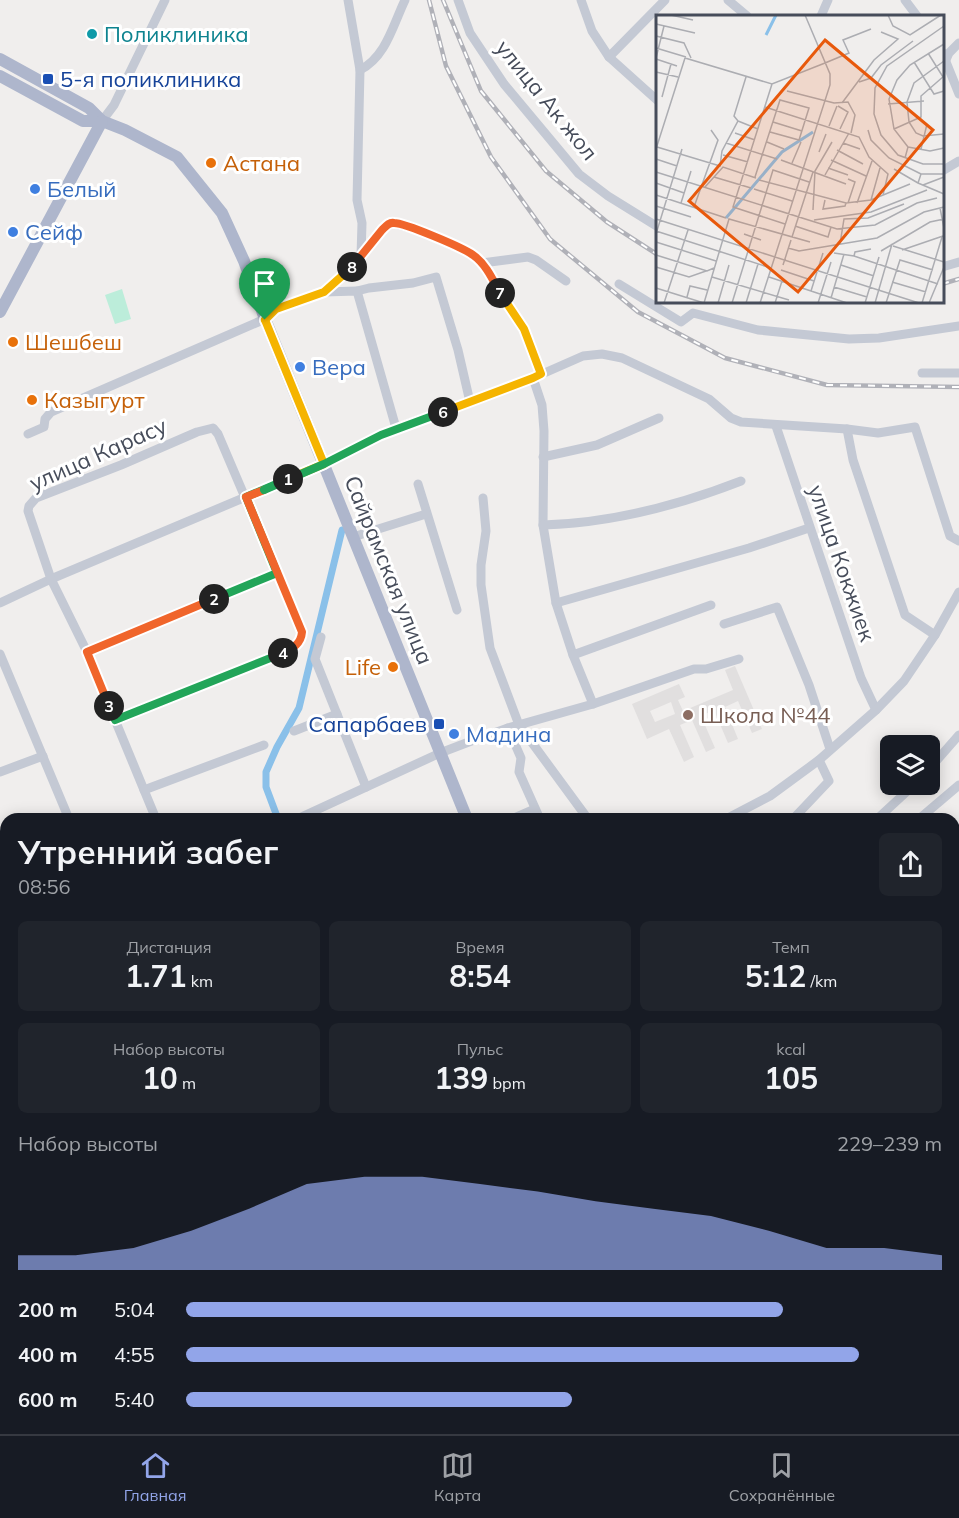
<!DOCTYPE html>
<html lang="ru">
<meta charset="utf-8">
<style>
body{margin:0;font-family:Mulish,sans-serif;background:#20242c;color:#f1f3f6;height:100vh;display:flex;flex-direction:column;font-size:22px;white-space:nowrap}
*{box-sizing:border-box;margin:0}
p{font-size:20px;color:#9ea1a6}
.icon{flex:none;width:33px;height:33px;fill:none;stroke:currentColor;stroke-width:2;stroke-linecap:round;stroke-linejoin:round}
.map{position:relative;flex:1;overflow:hidden}
.drawer{position:absolute;left:0px;top:813px;width:960px;height:621px;display:flex;flex-direction:column;background:#171b24;border-radius:18px 18px 0 0;box-shadow:0 3px 15px #0003}
.drawer>*{flex:none}
.tools{position:absolute;left:880px;top:735px;display:grid;gap:12px}
.tools a{display:grid;place-items:center;width:60px;height:60px;border-radius:9px;background:#171b24;box-shadow:0 3px 15px #0003;font-size:30px}
.pin{position:absolute;display:grid;place-items:center;width:51px;height:51px;color:#fff;margin:-62px -26px;border-radius:50% 50% 50% 0;rotate:-45deg;box-shadow:0 0 6px #0007}
.pin .icon{rotate:45deg}
.km{position:absolute;width:30px;height:30px;margin:-15px;border-radius:50%;background:#222;color:#fff;font-size:16px;line-height:30px;text-align:center}
.round{display:grid;place-items:center;flex:none;width:63px;height:63px;border-radius:9px;background:#20242c}
.head{display:flex;align-items:center;justify-content:space-between;height:102px;padding:0 18px}
h1{font-size:33px;font-weight:700;line-height:45px}
.figures{display:grid;grid-template-columns:repeat(3,1fr);gap:9px;height:102px;padding:6px 18px}
.figures div{display:grid;align-content:center;border-radius:9px;background:#20242c;text-align:center}
.figures b{font-size:30px;font-weight:700}
.figures small{font-size:16px;font-weight:400}
.figures p{font-size:16px}
.chart{height:168px;padding:12px 18px}
.chart p{display:flex;justify-content:space-between}
.chart svg{width:100%;height:108px;margin-top:6px;fill:#92a5e9;opacity:.7}
ul{padding:0 18px;list-style:none;font-size:20px}
li{display:grid;grid-template-columns:96px 72px 1fr;align-items:center;height:45px}
li i{height:15px;border-radius:8px;background:#92a5e9}
.menu{display:flex;justify-content:space-around;align-items:center;height:84px;border-top:2px solid #363941;background:#171b24;font-size:16px;color:#9ea1a6}
.menu a{display:grid;justify-items:center;gap:3px}
.menu .active{color:#92a5e9}
.map>svg:first-child{display:block}
.education{fill:#e1dfdf;fill-rule:evenodd}
.green{fill:#bcedda}
.lines{fill:none;stroke-linecap:round;stroke-linejoin:round}
.canal{stroke:#8ac0e9;stroke-width:7}
.minor{stroke:#c4c9d4;stroke-width:9}
.major{stroke:#aeb6cc;stroke-width:12}
.rail-casing{stroke:#b0b1b8;stroke-width:4.5}
.rail{stroke:#fff;stroke-width:2;stroke-dasharray:7;stroke-linecap:butt}
.split-1-casing{stroke:#fff;stroke-width:12}
.split-2-casing{stroke:#fff;stroke-width:12}
.split-3-casing{stroke:#fff;stroke-width:12}
.split-4-casing{stroke:#fff;stroke-width:12}
.split-5-casing{stroke:#fff;stroke-width:12}
.split-6-casing{stroke:#fff;stroke-width:12}
.split-7-casing{stroke:#fff;stroke-width:12}
.split-8-casing{stroke:#fff;stroke-width:12}
.split-9-casing{stroke:#fff;stroke-width:12}
.split-1{stroke:#f5b400;stroke-width:8}
.split-2{stroke:#22a559;stroke-width:8}
.split-3{stroke:#f0652b;stroke-width:8}
.split-4{stroke:#22a559;stroke-width:8}
.split-5{stroke:#f0652b;stroke-width:8}
.split-6{stroke:#22a559;stroke-width:8}
.split-7{stroke:#f5b400;stroke-width:8}
.split-8{stroke:#f0652b;stroke-width:8}
.split-9{stroke:#f5b400;stroke-width:8}
.culture-dot{fill:#0f9aa8;stroke:#fff;stroke-width:2}
.transit-dot{fill:#1a4fb4;stroke:#fff;stroke-width:2}
.food-dot{fill:#e8710a;stroke:#fff;stroke-width:2}
.shop-dot{fill:#3f7fe0;stroke:#fff;stroke-width:2}
.education-dot{fill:#8d6e63;stroke:#fff;stroke-width:2}
.labels{text-anchor:middle;dominant-baseline:central;stroke-width:6;stroke-linejoin:round;paint-order:stroke}
.culture-label{font-size:22px;fill:#0d838f;stroke:#fff;text-anchor:start}
.transit-label{font-size:22px;fill:#164399;stroke:#fff;text-anchor:start}
.street-label{font-size:22px;fill:#464c5a;stroke:#fff}
.food-label{font-size:22px;fill:#c56008;stroke:#fff;text-anchor:start}
.shop-label{font-size:22px;fill:#366cbe;stroke:#fff;text-anchor:start}
.education-label{font-size:22px;fill:#785e54;stroke:#fff;text-anchor:start}
.inset-river{fill:none;stroke:#8ac0e9;stroke-width:3}
.inset-road{fill:none;stroke:#acadb2;stroke-width:1.5}
.view{fill:#e8590c;fill-opacity:0.15;stroke:#e8590c;stroke-width:3}
.inset-edge{fill:none;stroke:#464c5a;stroke-width:3}
</style>
<div class="map">
<svg width="959" height="1434" viewBox="0 0 959 1434">
<rect width="100%" height="100%" fill="#f0eeed"/>
<!-- education -->
<path class="education" d="M735 666 762 729 752 733 738 701 725 707 738 739 728 743 714 710 701 716 715 748 706 752 692 720 680 725 694 757 684 762 669 729 647 739 632 704 679 684 685 697 678 700 683 711 733 690 725 670ZM671 702 675 714 655 722 650 711Z"/>
<!-- green -->
<polygon class="green" points="122,289 131,319 115,324 105,295"/>
<g class="lines">
<!-- canal -->
<polyline class="canal" points="278,819 266,787 266,772 277,747 299,708 342,530"/>
<!-- minor -->
<g class="minor">
<polyline points="348,0 360,70 357,200 362,223 361,256"/>
<polyline points="458,0 470,33 504,84 579,174 608,196 658,227"/>
<polyline points="581,0 592,31 609,57 658,101"/>
<polyline points="728,0 747,16"/>
<polyline points="905,0 917,16"/>
<polyline points="821,16 828,0"/>
<polyline points="942,52 959,94"/>
<polyline points="609,57 665,0"/>
<polyline points="945,62 949,53 959,43"/>
<path d="M360 70C386 57 393 25 405 0"/>
<polyline points="102,121 114,105 165,0"/>
<polyline points="942,171 959,161"/>
<polyline points="482,263 528,257 536,260 566,281"/>
<polyline points="942,267 959,262"/>
<polyline points="619,284 681,322 693,313 758,330 849,339 879,338 959,326"/>
<polyline points="357,291 369,288 413,283 436,277 458,350 470,402"/>
<polyline points="324,292 357,291 396,428"/>
<polyline points="922,373 959,373"/>
<polyline points="533,378 542,405 544,431 543,525 556,603 573,655 593,704"/>
<polyline points="776,426 861,678 876,710"/>
<polyline points="847,429 853,460 905,615 935,635"/>
<polyline points="28,434 44,427 45,419 51,412 265,319 276,309 324,292 347,272 383,230 391,223 417,230 472,254 482,263 524,329 541,373"/>
<polyline points="543,457 597,445 659,418"/>
<polyline points="418,484 457,610"/>
<polyline points="483,498 486,531 481,565 481,585 490,648 519,725 588,819"/>
<path d="M543 525C612 523 677 506 741 481"/>
<polyline points="353,537 426,514"/>
<polyline points="0,603 51,579 324,464 396,428 533,378 583,356 602,354 622,358 709,399 731,418 741,422 847,429 878,433 915,427 950,536 959,541"/>
<polyline points="556,603 749,548 809,528"/>
<polyline points="724,624 777,607 809,685 830,749"/>
<polyline points="321,637 315,659 366,787"/>
<polyline points="87,652 277,573"/>
<polyline points="0,654 69,819"/>
<polyline points="573,655 711,605"/>
<path d="M115 720 284 652C294 647 301 643 302 631L218 434 213 428 197 432 121 465 36 498 29 506 28 511 51 579 87 652 156 819"/>
<polyline points="508,728 521,758 519,772 540,819"/>
<polyline points="294,731 337,714"/>
<polyline points="930,768 959,735"/>
<polyline points="0,772 43,756"/>
<polyline points="144,790 264,745"/>
<polyline points="297,819 440,753 474,740 508,728 593,704 694,669 706,669 739,659"/>
<polyline points="512,819 535,809"/>
<polyline points="726,819 770,796 819,760 876,710 904,681 935,635 959,592"/>
<polyline points="793,819 829,781 819,760"/>
<polyline points="877,819 915,784"/>
<polyline points="919,819 959,785"/>
<polyline points="0,856 6,854"/>
<polyline points="954,869 959,863"/>
<polyline points="0,942 6,939"/>
<polyline points="954,987 959,991"/>
<polyline points="954,1011 959,1005"/>
<polyline points="0,1033 6,1030"/>
<polyline points="0,1101 3,1107 0,1118"/>
<polyline points="954,1200 959,1213"/>
<polyline points="6,1230 6,1248"/>
<polyline points="0,1296 6,1294"/>
<polyline points="954,1318 959,1316"/>
<polyline points="0,1324 6,1338"/>
<polyline points="954,1399 959,1397"/>
<polyline points="43,1428 45,1434"/>
<polyline points="165,1428 167,1434"/>
<polyline points="316,1428 318,1434"/>
<polyline points="518,1428 520,1434"/>
<polyline points="794,1428 796,1434"/>
<polyline points="916,1428 919,1434"/>
<polyline points="69,1434 84,1428"/>
<polyline points="684,1434 699,1428"/>
<polyline points="860,1434 876,1428"/>
</g>
<!-- major -->
<g class="major">
<polyline points="0,59 89,108 102,121"/>
<polyline points="0,76 83,121 102,121 125,130 177,157 222,213 244,261 265,319 467,819"/>
<polyline points="0,312 102,121"/>
<polyline points="954,1237 959,1234"/>
<polyline points="717,1428 720,1434"/>
<polyline points="481,1434 496,1428"/>
</g>
<defs>
<g id="rail">
<polyline points="429,0 446,66 491,157 550,239 638,312 725,358 827,385 959,387"/>
<polyline points="443,0 481,91 546,171 607,222 658,255"/>
<polyline points="942,284 959,279"/>
</g>
</defs>
<!-- rail casing -->
<use href="#rail" class="rail-casing"/>
<!-- rail -->
<use href="#rail" class="rail"/>
</g>
<g class="lines">
<defs>
<polyline id="split-1" points="265,320 324,464 288,479"/>
<polyline id="split-2" points="214,599 277,573 246,497 288,479"/>
<polyline id="split-3" points="109,706 87,652 214,599"/>
<polyline id="split-4" points="109,706 115,720 283,653"/>
<path id="split-5" d="M264 490 246 497 302 632C301 644 293 648 283 653"/>
<polyline id="split-6" points="264,490 324,464 381,435 443,412"/>
<polyline id="split-7" points="443,412 533,378 541,374 524,329 500,293"/>
<path id="split-8" d="M352 267 382 230C386 226 389 222 394 223 405 223 464 248 473 255 486 264 493 280 500 293"/>
<polyline id="split-9" points="265,320 276,309 324,292 352,267"/>
</defs>
<!-- split-1 casing -->
<use href="#split-1" class="split-1-casing"/>
<!-- split-2 casing -->
<use href="#split-2" class="split-2-casing"/>
<!-- split-3 casing -->
<use href="#split-3" class="split-3-casing"/>
<!-- split-4 casing -->
<use href="#split-4" class="split-4-casing"/>
<!-- split-5 casing -->
<use href="#split-5" class="split-5-casing"/>
<!-- split-6 casing -->
<use href="#split-6" class="split-6-casing"/>
<!-- split-7 casing -->
<use href="#split-7" class="split-7-casing"/>
<!-- split-8 casing -->
<use href="#split-8" class="split-8-casing"/>
<!-- split-9 casing -->
<use href="#split-9" class="split-9-casing"/>
<!-- split-1 -->
<use href="#split-1" class="split-1"/>
<!-- split-2 -->
<use href="#split-2" class="split-2"/>
<!-- split-3 -->
<use href="#split-3" class="split-3"/>
<!-- split-4 -->
<use href="#split-4" class="split-4"/>
<!-- split-5 -->
<use href="#split-5" class="split-5"/>
<!-- split-6 -->
<use href="#split-6" class="split-6"/>
<!-- split-7 -->
<use href="#split-7" class="split-7"/>
<!-- split-8 -->
<use href="#split-8" class="split-8"/>
<!-- split-9 -->
<use href="#split-9" class="split-9"/>
</g>
<!-- markers -->
<circle class="culture-dot" cx="92" cy="34" r="6"/>
<g class="transit-dot">
<rect x="42" y="73" width="12" height="12" rx="3"/>
<rect x="433" y="718" width="12" height="12" rx="3"/>
</g>
<g class="food-dot">
<circle cx="211" cy="163" r="6"/>
<circle cx="13" cy="342" r="6"/>
<circle cx="32" cy="400" r="6"/>
<circle cx="393" cy="667" r="6"/>
</g>
<g class="shop-dot">
<circle cx="35" cy="189" r="6"/>
<circle cx="13" cy="232" r="6"/>
<circle cx="300" cy="367" r="6"/>
<circle cx="454" cy="734" r="6"/>
</g>
<circle class="education-dot" cx="688" cy="715" r="6"/>
<g class="labels">
<!-- culture labels -->
<g class="culture-label">
<text x="104" y="34">Поликлиника</text>
</g>
<!-- transit labels -->
<g class="transit-label">
<text x="60" y="79">5-я поликлиника</text>
<text x="427" y="724" text-anchor="end">Сапарбаев</text>
</g>
<!-- street labels -->
<g class="street-label">
<text transform="translate(547 100) rotate(51)">улица Ак жол</text>
<text transform="translate(98 454) rotate(-24)">улица Карасу</text>
<text transform="translate(842 563) rotate(71)">улица Кокжиек</text>
<text transform="translate(389 570) rotate(68)">Сайрамская улица</text>
</g>
<!-- food labels -->
<g class="food-label">
<text x="223" y="163">Астана</text>
<text x="25" y="342">Шешбеш</text>
<text x="44" y="400">Казыгурт</text>
<text x="381" y="667" text-anchor="end">Life</text>
</g>
<!-- shop labels -->
<g class="shop-label">
<text x="47" y="189">Белый</text>
<text x="25" y="232">Сейф</text>
<text x="312" y="367">Вера</text>
<text x="466" y="734">Мадина</text>
</g>
<!-- education labels -->
<g class="education-label">
<text x="700" y="715">Школа №44</text>
</g>
</g>
<!-- overview -->
<g transform="translate(656 15)">
<rect width="288" height="288" fill="#f0eeed"/>
<path class="inset-river" d="M110 20 120 0M70 203 126 137 157 117"/>
<path class="inset-road" d="M15 0 37 5M232 0 237 11 254 20 285 0M0 9 39 18M288 11 231 51 219 73 218 99 225 120 242 140 267 149H288M0 21 28 28 35 43M0 33 30 42M272 38 287 62M0 43 8 11M0 44 21 51M288 46 258 68 251 87 253 107 260 118 267 121 288 119M258 47 278 79 288 76M169 48 193 38 187 25 215 14M0 57 22 62M203 67 215 63 225 50 257 26M116 69 77 192 129 209M131 76 178 88 192 87 199 100 195 118M6 82 15 49M186 88 218 45 242 24 225 17M232 89 268 86M182 91 192 97 184 114M109 92 203 122 213 142 232 159 227 180M82 106 78 101 90 62M117 107 146 116M173 111 181 91M238 114 265 102V81L288 61M212 115 215 125 233 143 265 159M79 118 99 125M111 127 128 134M70 128 121 144M187 128 204 134M1 132 64 151 66 136 82 106 102 114M252 132 274 136 288 133M0 134 29 43 116 69 169 48M265 134 271 109M181 135 207 149M163 137 170 119M67 140 92 147M249 143 252 132 238 114 233 84 241 65 254 50 288 29M0 144 21 151M125 145 190 169M175 145 210 161M136 148 145 127M172 153 192 160M238 154 262 168M0 157 181 214 219 210 261 188 281 183M288 159H265L262 168 288 179M169 160 193 118M58 162 95 173M99 162 124 85 153 93 143 125 114 117M192 164 199 167 192 188M103 165 190 188 215 185 254 169M0 168 28 178M267 170 288 162M49 172 67 152 100 163M98 174 136 186M0 180 70 203M169 185 167 194 189 191 190 188M215 185 224 153M25 188 35 156M201 188 216 146M0 191 35 202M38 192 62 125 55 115M284 193 288 213M157 195 159 156 176 127M0 204 263 288M158 205 215 197 271 175M139 211 172 222 175 212M0 216 115 253M0 219 26 134M88 219 105 225M136 222 157 157M0 227 60 246M184 229 188 204 212 203 248 189M237 231 288 247M132 233 143 236 221 223 268 197 288 192M246 235 287 221M225 236 274 207 288 204M178 238 198 241 282 269M0 240 51 256 58 253M198 241 199 237 215 234M127 250 135 225M185 250 218 261M0 252 33 262 50 256M125 255 158 266M56 262 133 285M113 262 191 288M236 267 270 277M178 272 211 282M0 273 48 288M155 276 167 238M31 282 34 271 51 275M175 283 188 239M8 288 32 215M48 288 73 204 154 227M62 288 73 250M76 288 117 155 153 167M90 288 102 249M104 288 174 70V59L149 0M119 288 126 266M162 288 175 247M209 288 223 242M219 288 236 229M230 288 244 245 277 255M266 288 286 222M273 288 288 252"/>
<path class="view" d="M169 25 277 115 142 277 33 186Z"/>
<rect width="288" height="288" class="inset-edge"/>
</g>
</svg>
<div class="tools">
<a><svg class="icon" aria-label="layers" viewBox="0 0 24 24"><path d="M12 4l9 5-9 5-9-5zM3 14l9 5 9-5"/></svg></a>
</div>
<div class="pin" style="left:265px;top:320px;background:#1e9e55"><svg class="icon" aria-label="arrive" viewBox="0 0 24 24"><path d="M6 21V4h12l-3 4 3 4H6"/></svg></div>
<b class="km" style="left:288px;top:479px">1</b>
<b class="km" style="left:214px;top:599px">2</b>
<b class="km" style="left:109px;top:706px">3</b>
<b class="km" style="left:283px;top:653px">4</b>
<b class="km" style="left:443px;top:412px">6</b>
<b class="km" style="left:500px;top:293px">7</b>
<b class="km" style="left:352px;top:267px">8</b>
<section class="drawer">
<div class="head"><div><h1>Утренний забег</h1><p>08:56</p></div><a class="round"><svg class="icon" aria-label="share" viewBox="0 0 24 24"><path d="M12 15V3M7 8l5-5 5 5M5 13v7h14v-7"/></svg></a></div>
<div class="figures">
<div><p>Дистанция</p><b>1.71<small> km</small></b></div>
<div><p>Время</p><b>8:54</b></div>
<div><p>Темп</p><b>5:12<small> /km</small></b></div>
</div>
<div class="figures">
<div><p>Набор высоты</p><b>10<small> m</small></b></div>
<div><p>Пульс</p><b>139<small> bpm</small></b></div>
<div><p>kcal</p><b>105</b></div>
</div>
<div class="chart"><p><span>Набор высоты</span>229–239 m</p>
<svg viewBox="0 0 160 44" preserveAspectRatio="none"><path d="M0 44V38L10 38L20 35L30 28L40 19L50 9L60 6L70 6L80 9L90 12L100 16L110 19L120 22L130 28L140 35L150 35L160 38V44z"/></svg>
</div>
<ul>
<li><b>200 m</b>5:04<i style="width:79%"></i></li>
<li><b>400 m</b>4:55<i style="width:89%"></i></li>
<li><b>600 m</b>5:40<i style="width:51%"></i></li>
</ul>
</section>
</div>
<nav class="menu">
<a class="active"><svg class="icon" aria-label="home" viewBox="0 0 24 24"><path d="M3 11l9-7 9 7M6 9v11h12V9"/></svg>Главная</a>
<a><svg class="icon" aria-label="map" viewBox="0 0 24 24"><path d="M3 6l6-2 6 2 6-2v14l-6 2-6-2-6 2zM9 4v14M15 6v14"/></svg>Карта</a>
<a><svg class="icon" aria-label="saved" viewBox="0 0 24 24"><path d="M7 4h10v16l-5-4-5 4z"/></svg>Сохранённые</a>
</nav>
